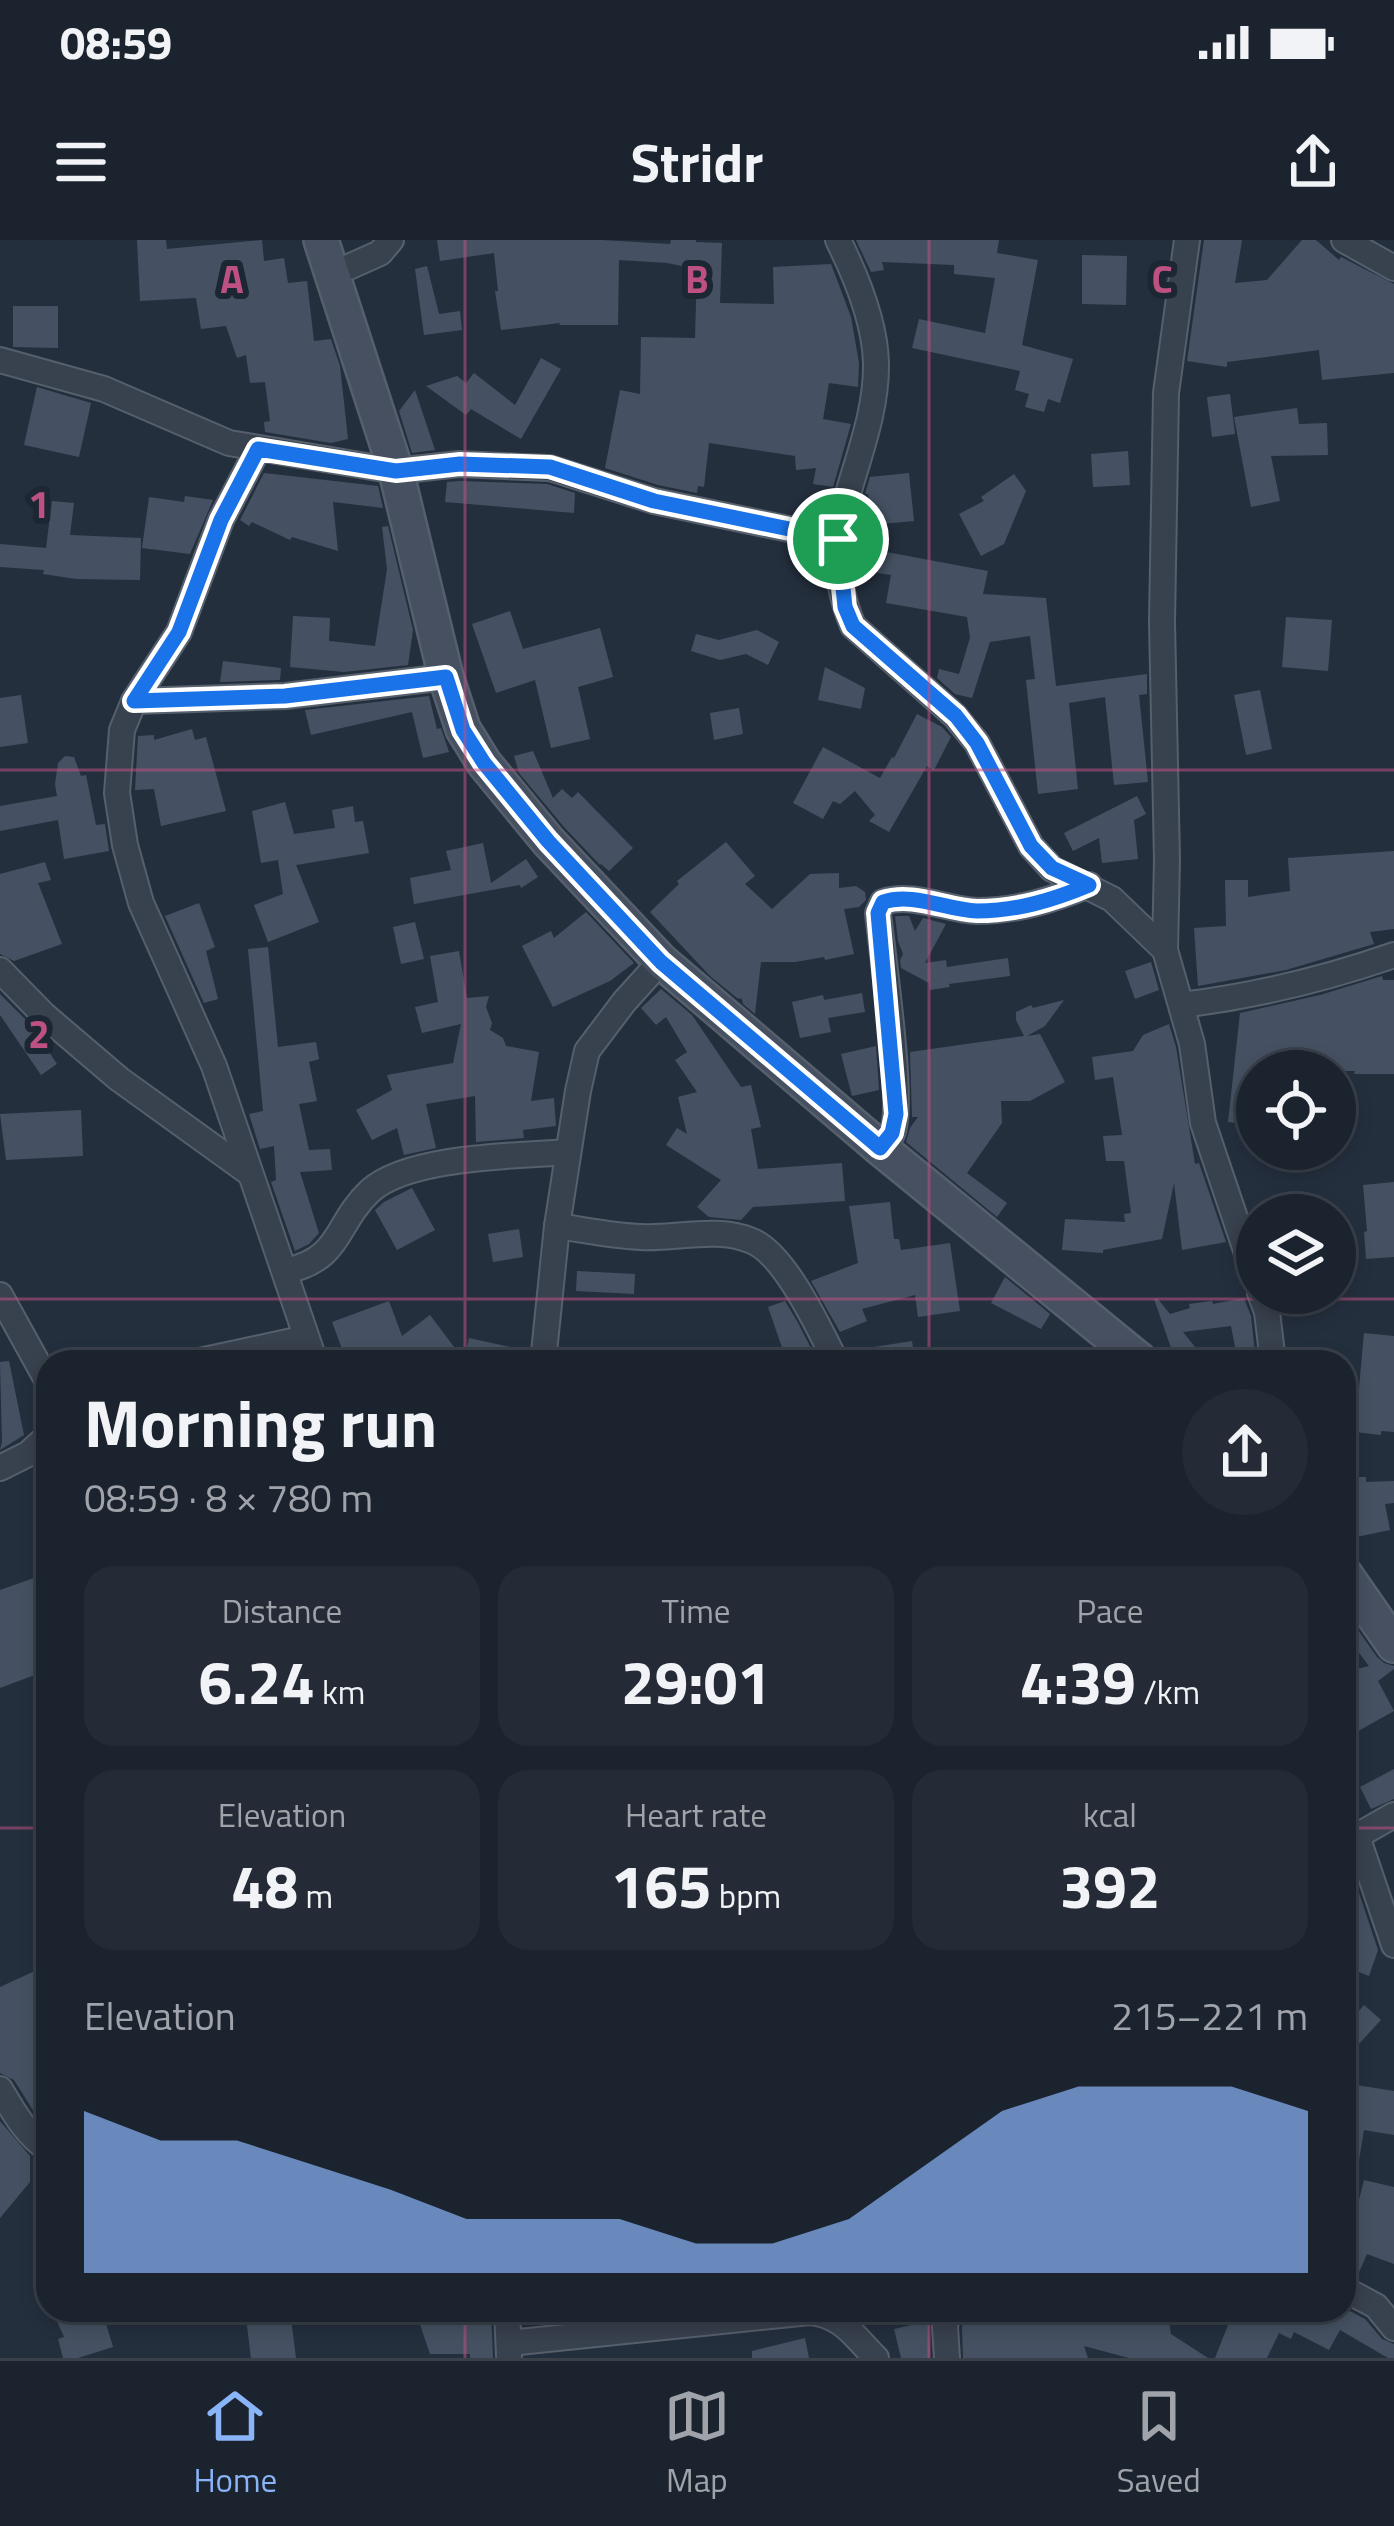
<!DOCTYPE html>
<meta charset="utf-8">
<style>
body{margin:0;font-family:"Titillium Web",sans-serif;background:#242b36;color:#f1f3f6;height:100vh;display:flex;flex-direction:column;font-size:45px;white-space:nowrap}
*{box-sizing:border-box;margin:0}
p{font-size:39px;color:#a0a4aa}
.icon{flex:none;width:66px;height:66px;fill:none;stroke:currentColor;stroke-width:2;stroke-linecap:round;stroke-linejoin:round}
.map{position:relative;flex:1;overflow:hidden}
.drawer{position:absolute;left:36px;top:1110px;width:1320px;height:972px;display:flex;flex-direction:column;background:#1b232e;border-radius:36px;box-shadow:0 6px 18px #0003,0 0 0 3px #39404a}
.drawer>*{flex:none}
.fabs{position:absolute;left:1236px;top:810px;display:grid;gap:24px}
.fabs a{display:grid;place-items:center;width:120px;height:120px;border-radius:50%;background:#1b232e;box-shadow:0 6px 18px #0003,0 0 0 3px #39404a;font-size:60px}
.pin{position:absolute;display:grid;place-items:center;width:102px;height:102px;color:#fff;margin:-51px;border:6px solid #fff;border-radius:50%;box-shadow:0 3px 12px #0007}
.round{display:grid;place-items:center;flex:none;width:126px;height:126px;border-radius:63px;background:#242b36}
.headline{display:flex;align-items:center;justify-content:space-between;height:204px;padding:0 48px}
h1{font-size:66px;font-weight:700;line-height:90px}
.stats{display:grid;grid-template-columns:repeat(3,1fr);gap:18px;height:204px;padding:12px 48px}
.stats div{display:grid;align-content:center;border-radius:30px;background:#242b36;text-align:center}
.stats b{font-size:60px;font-weight:700}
.stats small{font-size:33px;font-weight:400}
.stats p{font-size:33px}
.chart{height:336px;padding:24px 48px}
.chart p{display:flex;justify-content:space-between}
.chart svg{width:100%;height:216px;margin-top:12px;fill:#8ab4f8;opacity:.7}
.status{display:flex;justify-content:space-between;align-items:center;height:84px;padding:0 60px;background:#1b232e;direction:ltr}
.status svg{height:33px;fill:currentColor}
header{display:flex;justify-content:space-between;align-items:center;height:156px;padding:0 48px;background:#1b232e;font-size:54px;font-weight:700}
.menu{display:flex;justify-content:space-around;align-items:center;height:168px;border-top:3px solid #39404a;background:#1b232e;font-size:33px;color:#a0a4aa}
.menu a{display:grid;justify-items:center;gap:6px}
.menu .selected{color:#8ab4f8}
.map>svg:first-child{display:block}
.building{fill:#455162}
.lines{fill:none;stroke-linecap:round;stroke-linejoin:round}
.street-casing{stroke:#565f6c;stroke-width:28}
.secondary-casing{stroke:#565f6c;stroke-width:38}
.street{stroke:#38414e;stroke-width:24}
.secondary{stroke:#465061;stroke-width:33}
.route-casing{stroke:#fff;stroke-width:24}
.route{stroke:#1a73e8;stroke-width:15}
.grid{fill:none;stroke:#bd5182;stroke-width:3;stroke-opacity:0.55}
.grid-label{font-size:39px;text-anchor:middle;font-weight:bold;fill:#bd5182;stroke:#1d2633;stroke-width:12;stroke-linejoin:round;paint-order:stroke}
</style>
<div class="status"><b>08:59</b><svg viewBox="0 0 49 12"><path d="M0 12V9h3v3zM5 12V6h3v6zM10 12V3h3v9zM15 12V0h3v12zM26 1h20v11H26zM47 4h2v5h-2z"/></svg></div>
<header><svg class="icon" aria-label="menu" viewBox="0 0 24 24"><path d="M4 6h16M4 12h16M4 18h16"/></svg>Stridr<svg class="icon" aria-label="share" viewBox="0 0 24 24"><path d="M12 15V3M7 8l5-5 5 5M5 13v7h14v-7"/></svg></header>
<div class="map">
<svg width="1394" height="2118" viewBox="0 0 1394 2118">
<rect width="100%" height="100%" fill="#242f3e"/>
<!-- building -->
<g class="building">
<polygon points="137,0 166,0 167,9 262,0 264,21 284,18 288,43 307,41 314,101 331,99 340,126 348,199 331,203 265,192 264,182 270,181 265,142 250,143 246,115 237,118 226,86 201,89 196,58 140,61"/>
<polygon points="437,0 602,0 670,4 671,0 696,0 696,2 722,3 720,63 774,64 773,27 831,24 851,77 859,123 858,147 829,143 823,179 851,184 833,247 813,244 816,228 796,230 795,216 709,203 704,247 698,246 697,253 658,245 605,228 620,150 640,154 641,97 695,98 697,29 667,23 619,20 618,85 559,85 560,83 501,90 495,51 498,51 494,13 440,21"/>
<polygon points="856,0 999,0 997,13 1038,20 1022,105 1073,119 1060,163 1048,159 1044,172 1025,167 1029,154 1015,150 1020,131 912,108 919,79 985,93 995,38 954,34 954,25 882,22 884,30 871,32"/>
<polygon points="1204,0 1242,0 1235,43 1267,40 1302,0 1316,0 1339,20 1341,17 1394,44 1394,133 1322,140 1319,110 1227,122 1227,127 1187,121"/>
<polygon points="1082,15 1127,16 1126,65 1082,64"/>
<polygon points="427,26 439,74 460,71 462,90 424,95 415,29"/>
<polygon points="13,66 58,66 58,108 13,107"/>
<polygon points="541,118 561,129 521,199 471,169 466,175 426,146 457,136 466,143 474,133 515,165"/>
<polygon points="37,147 91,163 79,217 24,205"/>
<polygon points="415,150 435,210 412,213 399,171"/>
<polygon points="1230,154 1235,194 1212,197 1207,157"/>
<polygon points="1297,168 1299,184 1327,183 1328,215 1271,216 1280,261 1251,267 1234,177"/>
<polygon points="1128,211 1130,245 1093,247 1091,214"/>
<polygon points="264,233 378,246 383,268 333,262 338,311 292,297 290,300 252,282 249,286 240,280"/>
<polygon points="909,233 914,281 871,285 868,254 865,254 870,237"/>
<polygon points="1014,234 1026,251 1004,304 981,316 959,274 984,261 981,257"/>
<polygon points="460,241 547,244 575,253 574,273 445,262 447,242"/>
<polygon points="185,256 213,260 190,314 142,308 149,257 184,262"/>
<polygon points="52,261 74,263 70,295 141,298 140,340 76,339 43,334 44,330 0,327 0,304 46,308"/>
<polygon points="388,286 413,390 408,425 344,432 290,427 293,376 330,378 329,401 375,406 387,329 382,287"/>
<polygon points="881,311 988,331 983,354 1046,358 1056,446 1147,434 1147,454 1139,455 1148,542 1114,545 1105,457 1069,463 1078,549 1038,554 1026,440 1035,439 1030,396 990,402 972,458 955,454 937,438 939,429 959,434 970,398 967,377 886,363 891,335 877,333"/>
<polygon points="510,371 523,409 600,388 613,437 578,447 590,499 551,508 535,440 496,453 472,384"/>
<polygon points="1286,377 1332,380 1328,431 1282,427"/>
<polygon points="757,390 779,402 768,425 746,414 720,420 691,411 696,394 719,400"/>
<polygon points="223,421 281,428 280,440 220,442"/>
<polygon points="825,427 865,448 861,469 818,460"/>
<polygon points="1260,450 1272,509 1246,515 1234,455"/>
<polygon points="21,455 28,503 0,507 0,458"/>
<polygon points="429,456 437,489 441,488 449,512 423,518 412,472 311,495 305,470"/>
<polygon points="739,468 743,494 714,500 710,473"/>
<polygon points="917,474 942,487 951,497 934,530 927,526 889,592 869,581 875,575 855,551 840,564 833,561 823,579 793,563 823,507 880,538 892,517 894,518"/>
<polygon points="192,489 195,500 206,497 226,571 161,586 154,549 135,550 138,496 154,495 154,500"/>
<polygon points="533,511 553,558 562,549 572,558 578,552 633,608 609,631 601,624 600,625 564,587 519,533 514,516"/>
<polygon points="65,516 74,517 81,536 86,535 96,585 105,584 109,611 64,619 58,580 0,591 0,566 57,556 55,544 58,523"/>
<polygon points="1137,556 1146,574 1134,580 1138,619 1102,623 1099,598 1073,611 1064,593"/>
<polygon points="285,562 294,594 335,588 332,570 353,566 355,582 363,581 369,613 296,625 319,682 268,702 254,665 283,654 278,620 261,623 252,571"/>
<polygon points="726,602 755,636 745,644 772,669 810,634 839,633 839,648 856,646 865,652 866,660 859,667 844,669 854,714 825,720 824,717 795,722 761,722 755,774 743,764 742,759 737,758 710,736 650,672 679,644 677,641"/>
<polygon points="483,603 491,643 526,619 538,637 521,648 520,645 414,664 410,638 451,630 446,611"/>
<polygon points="1394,611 1394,689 1370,692 1374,704 1286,730 1198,746 1194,688 1226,686 1225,640 1248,640 1248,657 1290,651 1288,618"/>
<polygon points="45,622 51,640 38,643 62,704 14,721 0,714 0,634"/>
<polygon points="199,663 215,707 206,711 218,759 204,763 165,676"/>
<polygon points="586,672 634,723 610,741 553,767 522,706 551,691 554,698"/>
<polygon points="895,676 909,676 915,691 923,678 946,684 925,723 946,720 947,727 1008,718 1010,736 949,744 950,747 930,750 929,743 901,728 900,720 903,714 898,701"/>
<polygon points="415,682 424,719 401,724 393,687"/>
<polygon points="268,707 278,807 316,802 319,819 309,822 317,861 299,864 309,910 330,909 332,930 300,932 319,993 309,1004 295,1011 271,942 276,940 274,906 260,909 249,874 263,871 248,709"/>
<polygon points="459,711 467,758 489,756 486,767 492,783 490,790 503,798 506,806 539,812 531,861 554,858 556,886 523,890 524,898 476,902 475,856 426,864 436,908 404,915 397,888 372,900 356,870 392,850 387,835 453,823 461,784 422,793 415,767 438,762 430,716"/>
<polygon points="1151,722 1159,750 1135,759 1125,731"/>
<polygon points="1382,736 1383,740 1394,740 1394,834 1354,834 1355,831 1257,831 1257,885 1228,882 1240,773 1320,755"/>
<polygon points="661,749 692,775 741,847 751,845 761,887 751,889 758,929 842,923 845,961 753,967 741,980 709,977 697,967 721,940 666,905 677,888 687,894 678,857 697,852 675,820 687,812 666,777 656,785 641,768"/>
<polygon points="862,753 865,772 828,778 831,792 800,798 792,762 823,755 824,760"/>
<polygon points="0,754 31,785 57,824 41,835 0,775"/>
<polygon points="1064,760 1045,786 1027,796 1040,794 1065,842 1030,861 1001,861 1002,883 967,933 1007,963 997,977 906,902 910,888 918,877 912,877 910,812 1024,796 1016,780 1016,772 1031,765 1033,768"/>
<polygon points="1169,784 1176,807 1195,924 1199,923 1226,1002 1182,1010 1174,943 1162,999 1103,1010 1103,1013 1062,1010 1065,979 1125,982 1124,974 1131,973 1124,921 1106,921 1103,896 1122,895 1113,837 1095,840 1092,817 1133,811 1143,795"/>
<polygon points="876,806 879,850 852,856 841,814"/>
<polygon points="81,870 83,916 6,920 0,874"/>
<polygon points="1394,942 1394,1017 1366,1019 1364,992 1367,991 1363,945"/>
<polygon points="412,948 435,990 397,1010 375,970 384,962"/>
<polygon points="890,962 894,999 899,999 901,1010 950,1003 960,1071 918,1077 915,1055 862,1069 867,1081 840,1092 811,1041 858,1023 849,966"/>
<polygon points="519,989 523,1017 493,1022 488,994"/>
<polygon points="577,1031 635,1034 634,1054 576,1051"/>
<polygon points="1005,1037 1050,1074 1041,1089 991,1063"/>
<polygon points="1157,1058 1170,1074 1190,1068 1189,1064 1212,1061 1213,1064 1244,1058 1251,1076 1256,1122 1238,1122 1231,1086 1183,1092 1207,1122 1176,1122 1154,1059"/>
<polygon points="389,1061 402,1096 430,1075 464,1120 469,1098 528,1111 527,1122 347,1122 332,1082"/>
<polygon points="785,1061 797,1081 818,1122 787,1122 768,1067"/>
<polygon points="1364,1093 1394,1096 1394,1192 1381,1191 1381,1195 1355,1192"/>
<polygon points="912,1101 915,1122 852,1122 849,1111"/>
<polygon points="9,1121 24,1195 0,1210 2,1202 0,1122"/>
<polygon points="1344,1237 1366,1237 1366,1242 1394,1241 1394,1263 1385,1264 1390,1290 1347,1299 1344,1285"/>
<polygon points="48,1333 48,1430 0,1448 0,1350"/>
<polygon points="1344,1370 1377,1417 1384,1423 1394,1426 1394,1429 1378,1441 1394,1471 1344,1499 1344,1432 1369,1426 1344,1393"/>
<polygon points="1394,1529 1394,1559 1371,1569 1360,1547"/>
<polygon points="1344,1617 1347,1617 1378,1710 1369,1736 1346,1727 1358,1691 1344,1661"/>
<polygon points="48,1725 48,1869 36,1875 14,1840 0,1833 0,1747"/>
<polygon points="1364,1765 1381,1780 1344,1820 1344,1788"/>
<polygon points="1344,1843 1394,1851 1394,1895 1364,1890 1354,1951 1344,1950"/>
<polygon points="0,1881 30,1916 30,1942 0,1978"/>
<polygon points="1364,1940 1394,1947 1394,2024 1367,2014 1357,2037 1344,2033 1344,2020 1355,1997 1350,1995"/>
<polygon points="1344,2068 1365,2079 1382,2099 1394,2104 1394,2118 1388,2118 1340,2090 1329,2110 1294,2092 1291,2099 1279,2093 1267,2118 1215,2118 1234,2070 1344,2070"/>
<polygon points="52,2070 102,2070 113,2107 78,2118 63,2118 58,2099 64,2097"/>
<polygon points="245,2070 290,2070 296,2118 251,2118"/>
<polygon points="415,2070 491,2070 493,2118 470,2118 470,2114 430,2114"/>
<polygon points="964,2070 1167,2070 1171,2094 1208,2118 1129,2118 1084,2106 1088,2118 963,2118 962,2088"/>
<polygon points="929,2081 930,2118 901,2118 894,2089"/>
<polygon points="805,2098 809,2118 752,2118 752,2111"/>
</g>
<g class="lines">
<defs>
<g id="street">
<path d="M838 0C856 36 875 82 876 123 877 183 848 238 838 295 834 324 842 360 853 386L955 476 977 503 1031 606 1052 629 1112 659 1165 710"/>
<polyline points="1187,0 1166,153 1162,382 1167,620 1165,710 1192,804 1203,883 1257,1043"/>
<polyline points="1344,0 1394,28"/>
<polyline points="333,34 380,13 391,0"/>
<polyline points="0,120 104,149 229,203 396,231 459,224 550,228 654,261 837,299"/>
<polyline points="258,209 221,280 179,392 134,461 122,490 117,553 125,605 141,663 214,826 315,1122"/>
<polyline points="134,461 285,456 446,437"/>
<polyline points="0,730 44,775 119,839 248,932"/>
<path d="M1182 765C1255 756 1325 739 1394 715"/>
<path d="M880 908C884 903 889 899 892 894 905 867 882 711 878 673L883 662C913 652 947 670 977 671 1017 671 1052 660 1089 645"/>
<path d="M557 986C585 990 613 996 641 997 676 999 718 986 752 1001 785 1014 820 1090 836 1122"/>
<path d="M286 1031C343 1018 334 985 370 951 409 916 516 916 568 912"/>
<polyline points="1260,1053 1267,1072 1273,1122"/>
<polyline points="0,1055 48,1142"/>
<polyline points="195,1122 306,1098"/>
<polyline points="543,1122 557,986 578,851 587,811 624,762 661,721"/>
<polyline points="0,1228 28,1214 48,1196"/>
<polyline points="1357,1596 1394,1705"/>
<polyline points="1344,1601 1357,1596 1394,1575"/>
<path d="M0 1849C13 1871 26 1895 48 1909"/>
<polyline points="1344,2049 1376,2066 1394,2088"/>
<polyline points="507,2070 509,2116"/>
<path d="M509 2103 810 2072C842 2075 854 2096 876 2118"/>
<polyline points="947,2118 945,2087 948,2070"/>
</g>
<g id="secondary">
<polyline points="321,0 396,231 446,437 463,489 484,523 548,601 661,721 880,908 1142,1122"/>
<polyline points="1344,1333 1394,1405"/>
</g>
</defs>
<!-- street casing -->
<use href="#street" class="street-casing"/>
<!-- secondary casing -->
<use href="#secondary" class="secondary-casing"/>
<!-- street -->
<use href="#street" class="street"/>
<!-- secondary -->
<use href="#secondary" class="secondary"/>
</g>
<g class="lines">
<defs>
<path id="route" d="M258 209 396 231 460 224 550 227 654 261 838 299 845 367 853 386 956 476 977 503 1031 606 1052 628 1089 645C1053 660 1017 671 977 671 947 670 913 652 883 662L878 673 896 874 892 893 880 908 661 722 548 601 484 523 463 490 446 437 285 456 134 461 179 392 221 280Z"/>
</defs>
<!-- route casing -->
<use href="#route" class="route-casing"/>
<!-- route -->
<use href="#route" class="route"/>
</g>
<!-- grid -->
<path class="grid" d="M465 0V1122M929 0V1122M0 530H1394M0 1059H1394M0 1588H48M1344 1588H1394M465 2070V2118M929 2070V2118"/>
<g class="grid-label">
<text x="232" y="53">A</text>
<text x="697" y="53">B</text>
<text x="1162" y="53">C</text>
<text x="39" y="278">1</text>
<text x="39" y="808">2</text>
</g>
</svg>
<div class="fabs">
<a><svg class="icon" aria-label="locate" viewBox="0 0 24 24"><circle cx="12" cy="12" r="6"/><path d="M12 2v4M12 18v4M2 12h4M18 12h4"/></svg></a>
<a><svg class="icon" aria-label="layers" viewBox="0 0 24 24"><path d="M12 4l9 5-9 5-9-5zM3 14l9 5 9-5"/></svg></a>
</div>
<div class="pin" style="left:838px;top:299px;background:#1e9e55"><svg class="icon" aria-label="arrive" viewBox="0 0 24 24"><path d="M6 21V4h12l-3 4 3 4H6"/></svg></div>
<section class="drawer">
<div class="headline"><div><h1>Morning run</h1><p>08:59 · 8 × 780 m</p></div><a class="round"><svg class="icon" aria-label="share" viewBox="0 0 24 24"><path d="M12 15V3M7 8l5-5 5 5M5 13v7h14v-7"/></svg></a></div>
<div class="stats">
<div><p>Distance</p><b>6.24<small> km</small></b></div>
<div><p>Time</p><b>29:01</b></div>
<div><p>Pace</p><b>4:39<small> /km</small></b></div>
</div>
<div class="stats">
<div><p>Elevation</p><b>48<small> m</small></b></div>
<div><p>Heart rate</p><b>165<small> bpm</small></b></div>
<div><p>kcal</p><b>392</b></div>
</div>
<div class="chart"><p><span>Elevation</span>215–221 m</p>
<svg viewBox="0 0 160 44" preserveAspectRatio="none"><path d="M0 44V11L10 17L20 17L30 22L40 27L50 33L60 33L70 33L80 38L90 38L100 33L110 22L120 11L130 6L140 6L150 6L160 11V44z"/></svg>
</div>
</section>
</div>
<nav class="menu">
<a class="selected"><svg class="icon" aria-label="home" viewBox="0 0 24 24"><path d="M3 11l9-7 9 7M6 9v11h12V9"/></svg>Home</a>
<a><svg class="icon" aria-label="map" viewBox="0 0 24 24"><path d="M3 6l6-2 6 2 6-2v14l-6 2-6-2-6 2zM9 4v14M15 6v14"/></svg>Map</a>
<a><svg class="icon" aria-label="saved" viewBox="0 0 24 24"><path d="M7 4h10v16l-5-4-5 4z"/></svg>Saved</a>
</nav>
